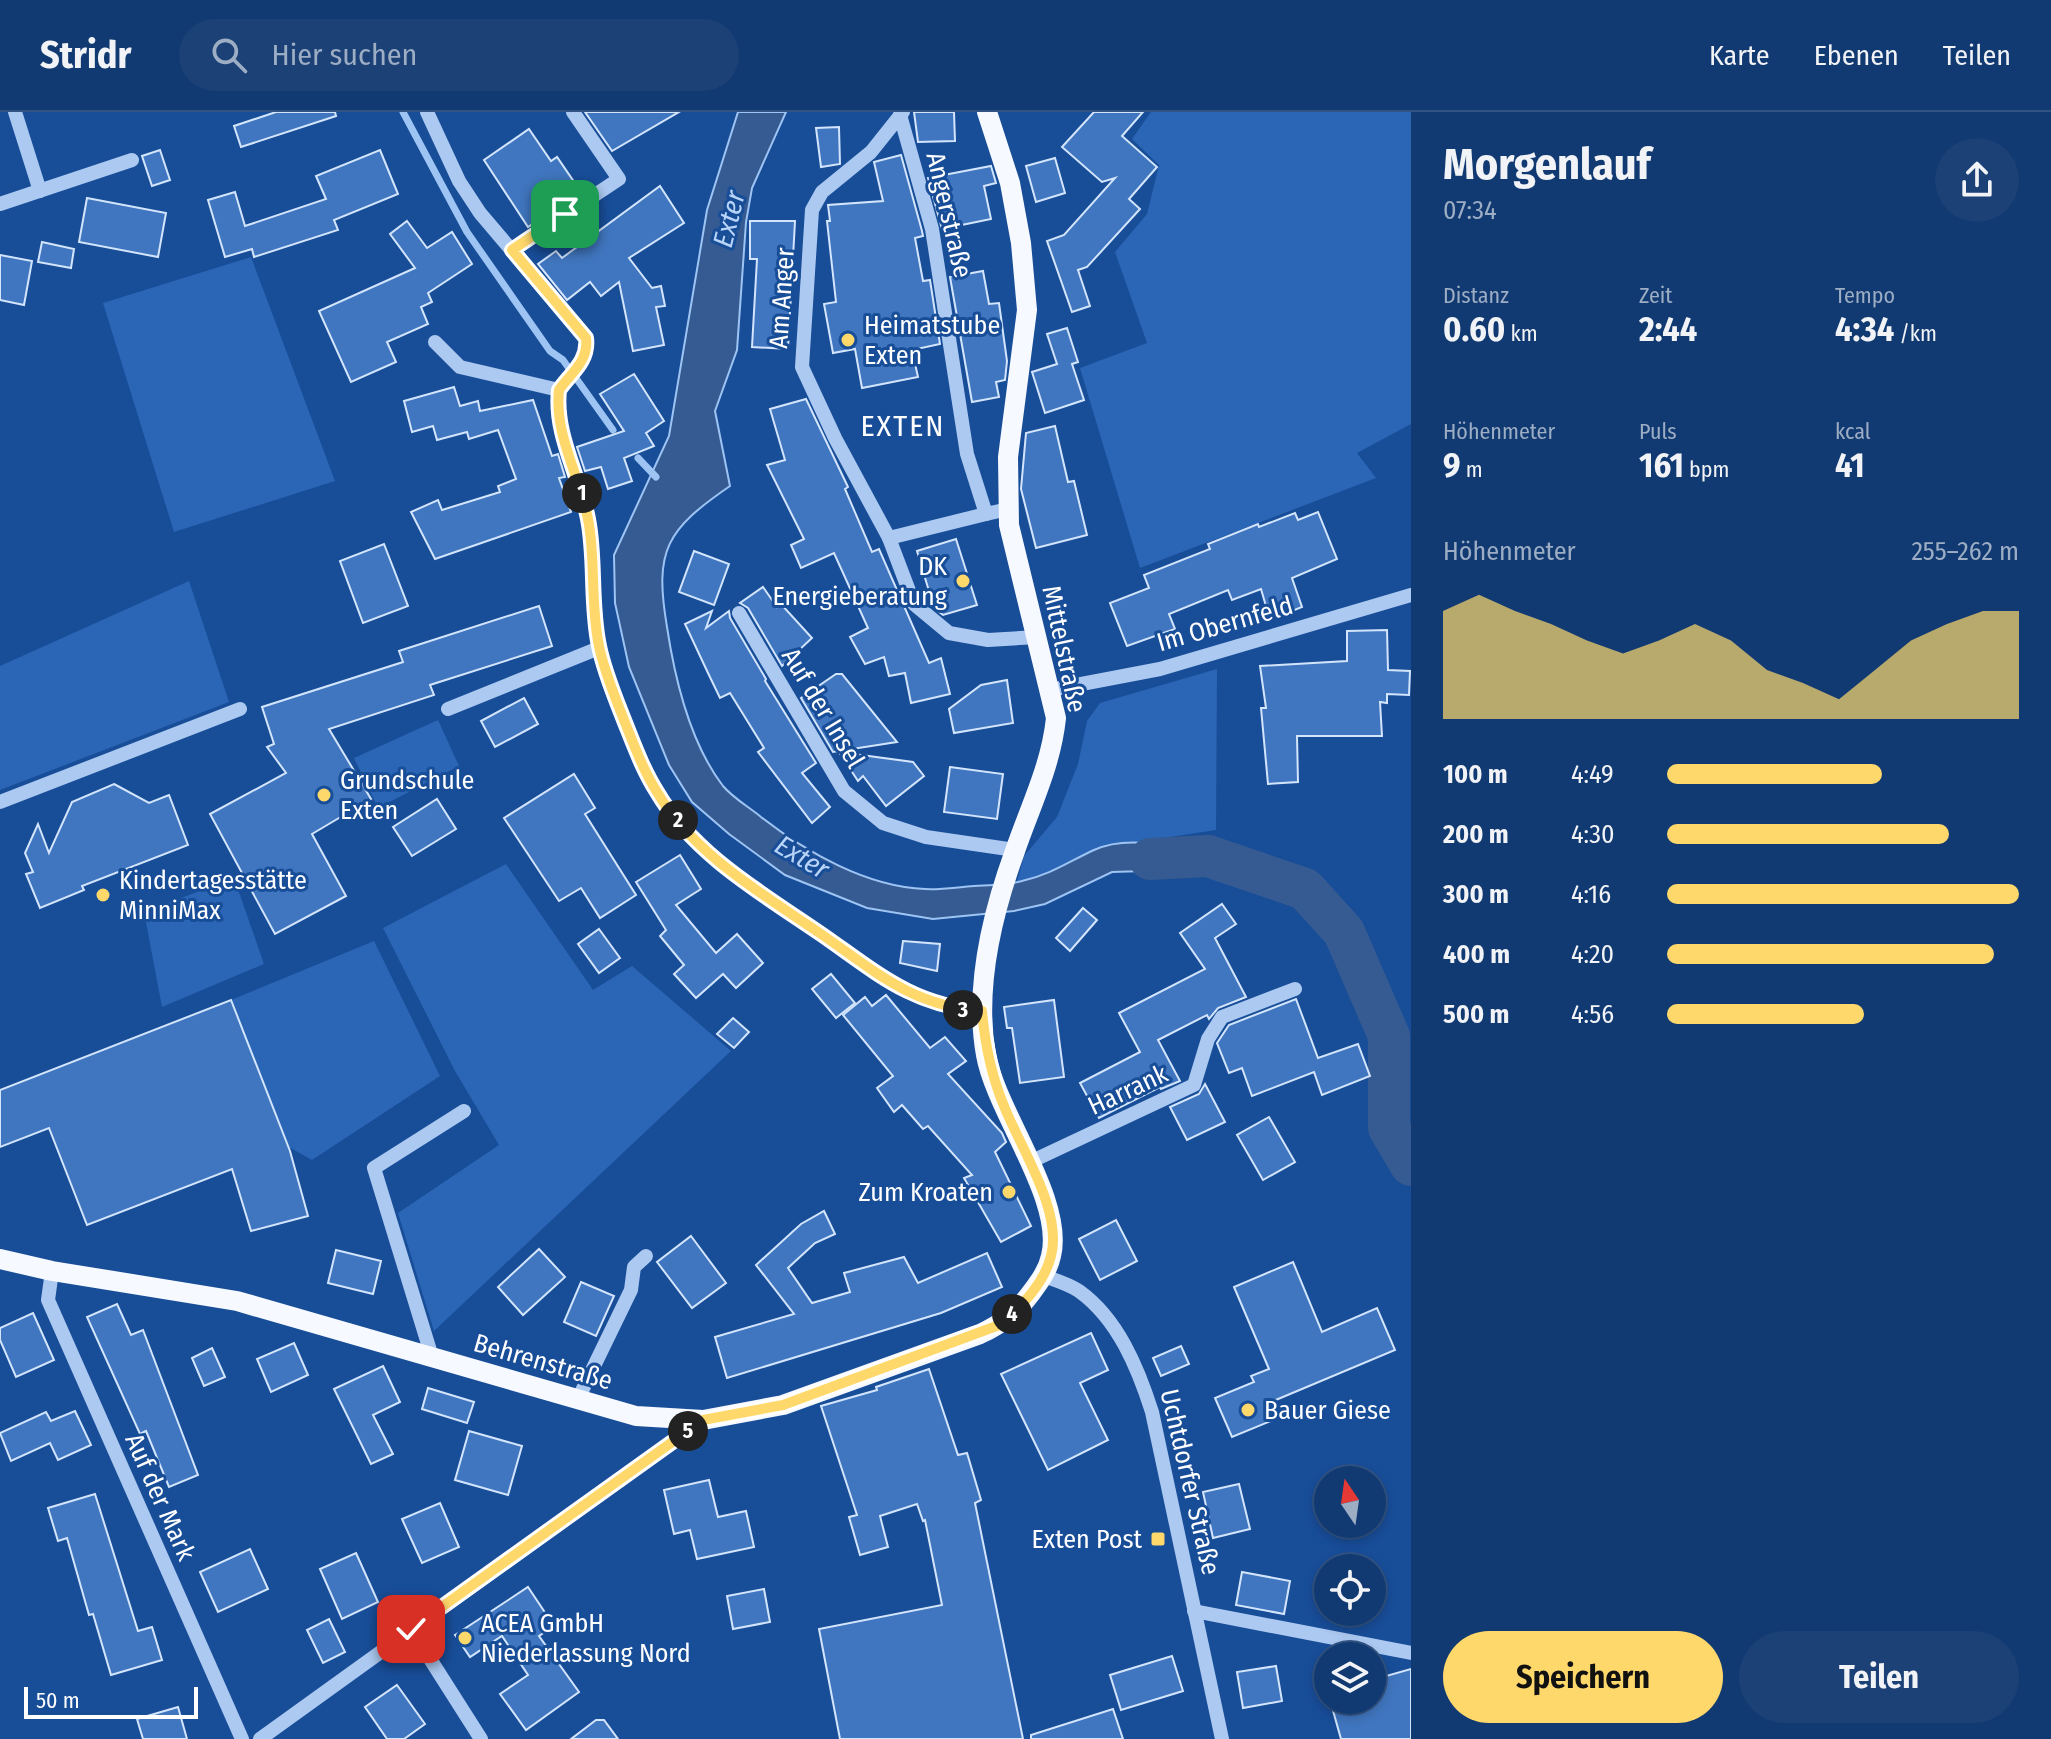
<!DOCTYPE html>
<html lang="de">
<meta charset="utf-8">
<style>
body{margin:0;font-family:"Fira Sans Condensed",sans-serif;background:#1b4177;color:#f1f3f6;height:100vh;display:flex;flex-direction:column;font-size:30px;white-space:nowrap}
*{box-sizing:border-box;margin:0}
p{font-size:26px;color:#9cadc4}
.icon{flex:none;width:44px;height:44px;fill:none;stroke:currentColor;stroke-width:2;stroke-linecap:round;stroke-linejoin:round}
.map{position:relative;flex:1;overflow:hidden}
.panel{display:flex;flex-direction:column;background:#123a72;width:640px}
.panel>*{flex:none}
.needle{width:52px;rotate:347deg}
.controls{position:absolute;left:1314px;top:1354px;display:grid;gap:16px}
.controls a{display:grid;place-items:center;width:72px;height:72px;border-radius:50%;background:#123a72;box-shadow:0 4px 12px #0003,0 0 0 2px #315484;font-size:40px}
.scale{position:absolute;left:24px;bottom:20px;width:174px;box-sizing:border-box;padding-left:8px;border:4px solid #fff;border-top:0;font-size:22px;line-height:28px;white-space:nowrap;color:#fff;-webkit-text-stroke:6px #184d98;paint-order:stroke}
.pin{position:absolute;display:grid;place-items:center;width:68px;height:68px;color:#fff;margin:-34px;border-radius:16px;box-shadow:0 4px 12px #0006}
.km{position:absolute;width:40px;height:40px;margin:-20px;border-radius:50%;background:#222;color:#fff;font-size:22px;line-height:40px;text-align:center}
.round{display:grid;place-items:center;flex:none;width:84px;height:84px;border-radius:42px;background:#1b4177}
.summary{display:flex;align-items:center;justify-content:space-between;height:136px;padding:0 32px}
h1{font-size:44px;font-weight:700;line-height:60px}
.metrics{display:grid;grid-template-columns:repeat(3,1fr);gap:12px;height:136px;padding:8px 32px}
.metrics div{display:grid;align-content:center}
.metrics b{font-size:34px;font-weight:700}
.metrics small{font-size:22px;font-weight:400}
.metrics p{font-size:22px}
.chart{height:224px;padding:16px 32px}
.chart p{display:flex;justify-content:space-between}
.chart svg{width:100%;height:144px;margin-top:8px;fill:#ffd86c;opacity:.7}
.action{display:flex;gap:16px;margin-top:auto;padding:16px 32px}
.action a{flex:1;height:92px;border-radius:48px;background:#ffd86c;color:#111;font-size:32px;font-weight:700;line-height:92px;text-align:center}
.action a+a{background:#1b4177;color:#f1f3f6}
ul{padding:0 32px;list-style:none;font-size:26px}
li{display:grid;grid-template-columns:128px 96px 1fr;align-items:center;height:60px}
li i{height:20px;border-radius:10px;background:#ffd86c}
header{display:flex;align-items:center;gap:48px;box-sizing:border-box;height:112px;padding:0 40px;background:#123a72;border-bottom:2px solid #315484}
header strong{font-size:38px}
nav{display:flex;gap:44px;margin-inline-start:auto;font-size:28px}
.search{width:560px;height:72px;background:#1b4177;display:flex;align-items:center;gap:20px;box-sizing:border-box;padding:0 28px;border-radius:44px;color:#9cadc4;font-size:30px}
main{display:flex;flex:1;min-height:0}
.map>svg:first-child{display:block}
.green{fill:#2b66b6}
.water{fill:#355b92;stroke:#9ec4f4;stroke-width:2}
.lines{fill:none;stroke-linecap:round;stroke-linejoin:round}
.stream{stroke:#9ec4f4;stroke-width:7}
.river{stroke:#355b92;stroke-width:42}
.building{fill:#4076bf;stroke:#d3e5fc;stroke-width:2}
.minor{stroke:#acc9f1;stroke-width:14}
.major{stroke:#f6f9ff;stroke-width:20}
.route-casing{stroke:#fff;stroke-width:16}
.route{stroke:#ffd86c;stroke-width:10}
.poi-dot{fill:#ffd86c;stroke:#184d98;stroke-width:3}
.labels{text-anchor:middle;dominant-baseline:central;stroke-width:6;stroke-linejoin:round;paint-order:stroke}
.street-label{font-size:26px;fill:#fff;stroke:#184d98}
.poi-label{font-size:26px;fill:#fff;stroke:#184d98;text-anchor:start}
.water-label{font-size:28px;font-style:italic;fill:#b8d4f8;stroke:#184d98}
.quarter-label{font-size:30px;letter-spacing:2px;fill:#fff;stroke:#184d98}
</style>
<header>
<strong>Stridr</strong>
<div class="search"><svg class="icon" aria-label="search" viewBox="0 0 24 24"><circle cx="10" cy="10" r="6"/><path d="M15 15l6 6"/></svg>Hier suchen</div>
<nav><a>Karte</a><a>Ebenen</a><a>Teilen</a></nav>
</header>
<main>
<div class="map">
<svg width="1411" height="1627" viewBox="0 0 1411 1627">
<rect width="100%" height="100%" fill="#184d98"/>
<!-- green -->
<g class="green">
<polygon points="1151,0 1411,0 1411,312 1357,341 1376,366 1140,456 1080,256 1147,231 1115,140 1147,102 1159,53 1132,27"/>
<polygon points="251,145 335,369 174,420 103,191"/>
<polygon points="189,469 229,590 0,678 0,554"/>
<polygon points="1217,557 1216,718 1097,736 1061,757 1017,770 1024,744 1057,705 1078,652 1087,609 1100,591"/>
<polygon points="438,608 459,654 378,696 354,646"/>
<polygon points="506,752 593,878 632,854 731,939 434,1219 398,1101 499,1033 455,959 383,816"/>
<polygon points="234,766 264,852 162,895 144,800"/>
<polygon points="374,829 440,964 312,1048 289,1035 231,888"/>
</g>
<!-- water -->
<path class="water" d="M738 0H786L752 76 746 110 737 238 715 299 730 374C666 418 654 438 667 515 675 568 690 631 723 674 733 686 749 695 761 705 806 740 867 775 925 777 941 778 958 775 974 774 990 773 1007 773 1022 769 1050 763 1070 749 1094 738 1129 722 1173 735 1208 744L1176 758 1112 760 1045 792 1014 799 933 807 867 796 785 763 729 722 692 690 669 653 629 555 615 491 614 443 669 324 707 98Z"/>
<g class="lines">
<!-- stream -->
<g class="stream">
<polyline points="403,0 467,120 550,239 563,248 613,318"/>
<polyline points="638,346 656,365"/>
</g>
<!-- river -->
<polyline class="river" points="1150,747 1208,744 1305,777 1344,820 1389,924 1389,1016 1411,1053"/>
</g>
<!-- building -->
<g class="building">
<polygon points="276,0 335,0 336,4 241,35 234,14"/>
<polygon points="585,0 679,0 612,39"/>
<polygon points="914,0 954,0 955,29 918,30"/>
<polygon points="1094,0 1143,0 1122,24 1157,55 1129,87 1140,97 1087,155 1078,158 1090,194 1072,200 1047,129 1064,123 1115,66 1102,70 1062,35"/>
<polygon points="839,15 840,52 821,55 816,16"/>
<polygon points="529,17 551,49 557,45 581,80 528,115 484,48"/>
<polygon points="160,38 170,68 152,74 142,44"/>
<polygon points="380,38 398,82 334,108 338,118 254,145 252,137 225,145 208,88 235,80 245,114 326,87 316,64"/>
<polygon points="901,43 922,119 923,124 915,126 923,169 930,168 940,232 912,238 918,265 862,276 855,237 833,241 824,192 836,190 827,109 830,109 828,93 883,89 874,50"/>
<polygon points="1055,46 1065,81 1036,90 1026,54"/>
<polygon points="991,54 996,71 984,74 991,107 942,117 928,66"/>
<polygon points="660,74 684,111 629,146 652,176 661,174 665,194 656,195 664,233 633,239 619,170 601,184 590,170 567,188 538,152 556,139 562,146"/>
<polygon points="87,86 166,101 158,145 79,130"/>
<polygon points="407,109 427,136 452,120 472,152 428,181 432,190 421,195 428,212 387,230 396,250 351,270 319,199 415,156 390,122"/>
<polygon points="750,109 795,109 788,237 752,235 757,147 750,147"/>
<polygon points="42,130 74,137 71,156 38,150"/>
<polygon points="0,143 32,149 24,193 0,188"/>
<polygon points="983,159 989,192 999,191 1007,249 1005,268 996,270 999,285 972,290 950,165"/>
<polygon points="1067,216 1078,250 1072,252 1084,288 1045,301 1032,260 1057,252 1047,222"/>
<polygon points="634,262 664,309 646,321 654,334 624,346 632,369 608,377 601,355 585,359 577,335 624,319 600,282"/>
<polygon points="454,275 460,294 478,289 480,299 533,288 552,344 558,342 565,365 559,366 571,400 435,447 411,400 438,388 442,398 500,380 498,374 516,367 498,318 469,327 467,320 437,328 433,314 412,320 404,289"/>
<polygon points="806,287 848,375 845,377 872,440 879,437 929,551 941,546 950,582 911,591 905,561 889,564 884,545 865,552 850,525 868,516 834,441 801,456 791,433 804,427 767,353 785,348 770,297"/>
<polygon points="1055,314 1068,370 1074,369 1087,423 1036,436 1021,377 1026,321"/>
<polygon points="1318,400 1337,447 1292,466 1302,495 1270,508 1261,477 1232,488 1228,478 1169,502 1175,517 1127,534 1110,491 1149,476 1144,463 1210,437 1208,432 1258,412 1259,415 1295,401 1298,408"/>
<polygon points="956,427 977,493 943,503 934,496 917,439"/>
<polygon points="384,432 408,494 363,511 340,449"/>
<polygon points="694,439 729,452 714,493 679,480"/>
<polygon points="763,475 777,495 781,492 812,526 782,554 748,496 740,491"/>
<polygon points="539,494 552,534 430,573 434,583 329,617 371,687 312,722 346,784 275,822 210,702 286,661 267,635 274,632 262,595 403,550 399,539"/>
<polygon points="712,499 706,516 729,499 730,506 766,567 765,569 816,651 802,661 830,695 812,711 758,640 764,636 730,581 720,586 708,561 685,512"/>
<polygon points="1387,518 1388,558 1410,559 1409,583 1387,582 1387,591 1380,590 1382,624 1297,624 1298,670 1268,672 1261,596 1266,596 1260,554 1347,549 1347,519"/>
<polygon points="836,562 842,562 897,630 833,640 801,586"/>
<polygon points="1007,568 1013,611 954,621 949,597 981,573"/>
<polygon points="524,586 538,612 495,635 481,609"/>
<polygon points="839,640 913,650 924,664 886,694 863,664 858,669"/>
<polygon points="950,655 1003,662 997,707 944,700"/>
<polygon points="574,662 595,696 585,702 636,783 600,806 581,776 559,789 504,706"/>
<polygon points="114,672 149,691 169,683 188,733 82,774 84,778 40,796 26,762 33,760 25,741 38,712 49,741 72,690"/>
<polygon points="437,687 456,717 412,744 393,715"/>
<polygon points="680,743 701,777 676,793 716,841 737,822 763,851 736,876 723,862 696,886 674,862 684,853 660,824 666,818 636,770"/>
<polygon points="1222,792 1236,812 1215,826 1246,885 1218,896 1209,907 1207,903 1158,928 1180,969 1161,977 1160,975 1099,1006 1080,971 1140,940 1119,901 1205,857 1180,821"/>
<polygon points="1083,796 1097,808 1070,839 1056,826"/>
<polygon points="599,817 620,846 599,861 578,832"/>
<polygon points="903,829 940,832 937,859 900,851"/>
<polygon points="831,862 855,891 836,906 812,877"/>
<polygon points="886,883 930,936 945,925 966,949 948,962 1002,1021 1006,1030 995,1040 1031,1114 1001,1130 964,1066 972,1063 928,1014 923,1017 902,993 894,1000 877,976 893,964 843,903 865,885 872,894"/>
<polygon points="1296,887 1318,946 1358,932 1370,964 1322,983 1314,960 1252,984 1242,956 1229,961 1217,931 1229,913"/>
<polygon points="231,888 290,1039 308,1104 251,1119 232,1057 87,1113 49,1016 0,1035 0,978"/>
<polygon points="1054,888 1064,965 1020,971 1012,916 1007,916 1004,895"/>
<polygon points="733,906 749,920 734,936 717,922"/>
<polygon points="1205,972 1225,1010 1187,1028 1170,995 1199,982"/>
<polygon points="1269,1005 1295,1050 1263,1068 1237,1023"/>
<polygon points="824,1099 835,1122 815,1131 788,1156 812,1191 850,1180 844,1161 904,1145 918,1171 987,1141 1002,1175 941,1201 727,1266 715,1225 794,1202 756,1153 801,1112"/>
<polygon points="1116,1108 1137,1149 1100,1168 1079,1127"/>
<polygon points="691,1124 726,1171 692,1196 657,1150"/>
<polygon points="539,1137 565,1165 523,1203 498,1175"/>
<polygon points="336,1138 381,1149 373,1182 328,1171"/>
<polygon points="1293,1150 1322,1220 1377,1196 1395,1238 1271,1290 1278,1306 1232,1325 1215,1286 1254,1270 1251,1264 1269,1257 1234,1175"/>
<polygon points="581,1170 614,1184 596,1224 564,1210"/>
<polygon points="117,1192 131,1223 143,1218 198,1363 169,1375 146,1319 140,1322 87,1205"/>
<polygon points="33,1201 54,1248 16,1265 0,1228 0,1216"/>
<polygon points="1091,1221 1108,1258 1080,1271 1108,1328 1048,1358 1001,1262"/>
<polygon points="294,1231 308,1263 271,1280 257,1247"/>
<polygon points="1181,1234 1189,1252 1161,1264 1153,1246"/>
<polygon points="212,1236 225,1265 204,1274 192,1246"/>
<polygon points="383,1254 400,1290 373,1303 393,1342 371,1352 334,1277"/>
<polygon points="929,1257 958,1343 967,1341 981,1388 975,1391 1023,1627 840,1627 819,1517 942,1493 925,1408 923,1409 917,1392 880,1404 888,1435 860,1443 849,1405 857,1403 821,1294 877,1278 876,1275"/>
<polygon points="428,1276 474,1290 467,1311 422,1297"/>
<polygon points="75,1299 91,1333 58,1348 50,1331 11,1349 0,1321 46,1300 51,1309"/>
<polygon points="469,1319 522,1334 508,1383 455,1368"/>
<polygon points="709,1368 718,1405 746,1399 754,1435 697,1447 690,1418 674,1422 664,1378"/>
<polygon points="1239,1372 1250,1417 1213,1426 1203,1380"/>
<polygon points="95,1382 138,1519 152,1515 162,1548 111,1563 93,1502 89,1503 67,1426 58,1429 48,1396"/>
<polygon points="440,1391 459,1435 422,1451 402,1407"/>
<polygon points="250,1437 268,1477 218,1500 200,1460"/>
<polygon points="356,1441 378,1490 342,1507 320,1457"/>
<polygon points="1242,1460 1290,1469 1284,1502 1236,1493"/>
<polygon points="528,1475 554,1514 539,1524 579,1580 526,1618 500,1582 528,1563 502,1524 470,1545 455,1523"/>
<polygon points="764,1477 770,1510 733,1517 727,1484"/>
<polygon points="329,1507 345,1540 323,1551 307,1518"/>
<polygon points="1172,1544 1183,1579 1121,1598 1110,1563"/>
<polygon points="1276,1554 1282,1589 1243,1596 1237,1560"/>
<polygon points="1411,1557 1411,1627 1341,1627 1330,1588 1372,1588 1372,1568"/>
<polygon points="397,1573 425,1612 404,1627 387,1627 365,1595"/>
<polygon points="178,1595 187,1627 143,1627 137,1607"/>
<polygon points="1113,1597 1123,1627 1031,1627 1031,1623"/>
<polygon points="596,1608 604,1608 618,1627 571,1627"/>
</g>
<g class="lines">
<!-- minor -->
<g class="minor">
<polyline points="15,0 40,79"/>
<path d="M427 0 459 69 480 101 586 226C589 249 571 261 559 278 554 323 580 364 588 407 596 447 590 492 599 534 604 561 616 589 626 614 636 636 644 659 657 680 694 743 763 782 821 822 876 860 913 894 982 899"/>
<polyline points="903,0 871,40 822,80 812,98 802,255 835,326 889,426 914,492 949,521 988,528 1037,525"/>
<polyline points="900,3 932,117 967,342 986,402 1008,397"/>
<polyline points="0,92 132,48"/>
<polyline points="512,138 619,67 573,0"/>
<polyline points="435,230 460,255 559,278"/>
<polyline points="889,426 986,402"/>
<polyline points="739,501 844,679 883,711 926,725 1015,738"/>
<polyline points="1050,578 1160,557 1411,483"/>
<polyline points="448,597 599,536"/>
<polyline points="0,690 240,597"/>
<polyline points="1030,1050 1194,973 1208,927 1222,905 1295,877"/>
<polyline points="52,1159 48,1188 242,1627"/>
<path d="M1044 1164C1055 1168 1069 1172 1079 1179 1118 1207 1138 1256 1152 1300L1222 1627"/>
<polyline points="432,1245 374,1056 464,999"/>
<polyline points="578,1287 631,1178 634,1155 646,1144"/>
<polyline points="1194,1499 1411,1541"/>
<polyline points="411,1517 481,1627"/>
<polyline points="260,1627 703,1308"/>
</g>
<!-- major -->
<path class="major" d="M0 1147 52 1159 237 1189 636 1304 703 1308 783 1293 980 1222C1002 1212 1017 1200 1031 1181 1040 1169 1048 1158 1051 1144 1065 1088 996 1000 986 943 974 876 992 802 1015 739 1030 695 1051 654 1056 606L1009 413 1008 345 1027 198 1021 131 1010 71 987 0"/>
</g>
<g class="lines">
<defs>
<path id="route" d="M411 1517 703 1308 783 1293 1002 1212C1022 1193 1044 1172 1051 1144 1063 1099 1020 1035 1004 994 991 963 985 933 982 899 912 894 876 860 821 822 763 782 694 743 657 680 643 658 634 633 624 608 615 585 604 559 599 534 590 492 596 447 588 407 580 364 554 323 559 278 571 261 589 249 586 226L512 138 565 102"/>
</defs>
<!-- route casing -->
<use href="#route" class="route-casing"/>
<!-- route -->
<use href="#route" class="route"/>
</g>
<!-- markers -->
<g class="poi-dot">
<circle cx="848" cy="228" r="8"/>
<circle cx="963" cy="469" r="8"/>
<circle cx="324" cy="683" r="8"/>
<circle cx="103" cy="783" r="8"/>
<circle cx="1009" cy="1080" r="8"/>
<circle cx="1248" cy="1298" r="8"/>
<rect x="1150" y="1419" width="16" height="16" rx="4"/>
<circle cx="465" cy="1526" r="8"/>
</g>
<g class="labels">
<!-- street labels -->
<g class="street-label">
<text transform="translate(949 103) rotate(77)">Angerstraße</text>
<text transform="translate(782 186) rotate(-86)">Am Anger</text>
<text transform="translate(1225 512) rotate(-16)">Im Obernfeld</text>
<text transform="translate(1064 537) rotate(78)">Mittelstraße</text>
<text transform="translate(823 596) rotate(59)">Auf der Insel</text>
<text transform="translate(1128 978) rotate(-25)">Harrank</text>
<text transform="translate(543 1250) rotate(16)">Behrenstraße</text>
<text transform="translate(1190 1370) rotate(77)">Uchtdorfer Straße</text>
<text transform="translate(160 1385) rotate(66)">Auf der Mark</text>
</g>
<!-- poi labels -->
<g class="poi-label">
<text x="864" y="213">Heimatstube<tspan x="864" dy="30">Exten</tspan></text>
<text x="947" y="454" text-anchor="end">DK<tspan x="947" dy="30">Energieberatung</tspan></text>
<text x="340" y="668">Grundschule<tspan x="340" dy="30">Exten</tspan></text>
<text x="119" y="768">Kindertagesstätte<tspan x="119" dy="30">MinniMax</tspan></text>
<text x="993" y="1080" text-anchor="end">Zum Kroaten</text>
<text x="1264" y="1298">Bauer Giese</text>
<text x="1142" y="1427" text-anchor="end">Exten Post</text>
<text x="481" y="1511">ACEA GmbH<tspan x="481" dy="30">Niederlassung Nord</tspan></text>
</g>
<!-- water labels -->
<g class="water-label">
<text transform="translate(729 107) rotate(-76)">Exter</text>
<text transform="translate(802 745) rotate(31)">Exter</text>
</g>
<!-- quarter labels -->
<g class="quarter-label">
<text x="903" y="314">EXTEN</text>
</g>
</g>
</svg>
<div class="controls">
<a><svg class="needle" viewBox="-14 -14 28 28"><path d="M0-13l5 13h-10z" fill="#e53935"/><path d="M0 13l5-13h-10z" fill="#9cadc4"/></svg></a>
<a><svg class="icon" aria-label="locate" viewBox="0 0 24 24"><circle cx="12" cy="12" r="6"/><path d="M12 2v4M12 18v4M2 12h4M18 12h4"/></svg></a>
<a><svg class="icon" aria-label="layers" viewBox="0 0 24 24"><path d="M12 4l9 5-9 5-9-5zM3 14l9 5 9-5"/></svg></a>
</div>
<div class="scale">50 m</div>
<div class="pin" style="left:565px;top:102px;background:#1e9e55"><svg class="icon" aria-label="arrive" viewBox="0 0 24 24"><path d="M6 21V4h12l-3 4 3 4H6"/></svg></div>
<div class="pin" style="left:411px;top:1517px;background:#d93025"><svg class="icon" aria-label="check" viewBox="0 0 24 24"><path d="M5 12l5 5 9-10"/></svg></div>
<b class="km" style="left:582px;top:381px">1</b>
<b class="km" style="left:678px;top:708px">2</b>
<b class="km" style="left:963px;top:898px">3</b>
<b class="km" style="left:1012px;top:1202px">4</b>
<b class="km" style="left:688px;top:1319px">5</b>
</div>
<section class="panel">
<div class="summary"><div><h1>Morgenlauf</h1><p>07:34</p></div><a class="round"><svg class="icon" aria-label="share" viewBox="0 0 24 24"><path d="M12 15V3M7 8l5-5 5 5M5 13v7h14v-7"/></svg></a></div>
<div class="metrics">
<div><p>Distanz</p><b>0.60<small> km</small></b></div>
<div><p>Zeit</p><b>2:44</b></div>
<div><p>Tempo</p><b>4:34<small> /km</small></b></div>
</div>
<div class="metrics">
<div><p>Höhenmeter</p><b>9<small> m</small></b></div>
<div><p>Puls</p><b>161<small> bpm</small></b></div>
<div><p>kcal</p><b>41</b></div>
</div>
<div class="chart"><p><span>Höhenmeter</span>255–262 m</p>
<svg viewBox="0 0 160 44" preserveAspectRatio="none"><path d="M0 44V11L10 6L20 11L30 15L40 20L50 24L60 20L70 15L80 20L90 29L100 33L110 38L120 29L130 20L140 15L150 11L160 11V44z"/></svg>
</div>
<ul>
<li><b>100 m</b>4:49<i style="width:61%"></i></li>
<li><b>200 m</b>4:30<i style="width:80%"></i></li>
<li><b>300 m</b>4:16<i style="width:100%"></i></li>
<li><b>400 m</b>4:20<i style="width:93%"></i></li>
<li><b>500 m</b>4:56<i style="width:56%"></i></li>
</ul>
<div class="action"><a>Speichern</a><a>Teilen</a></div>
</section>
</main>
